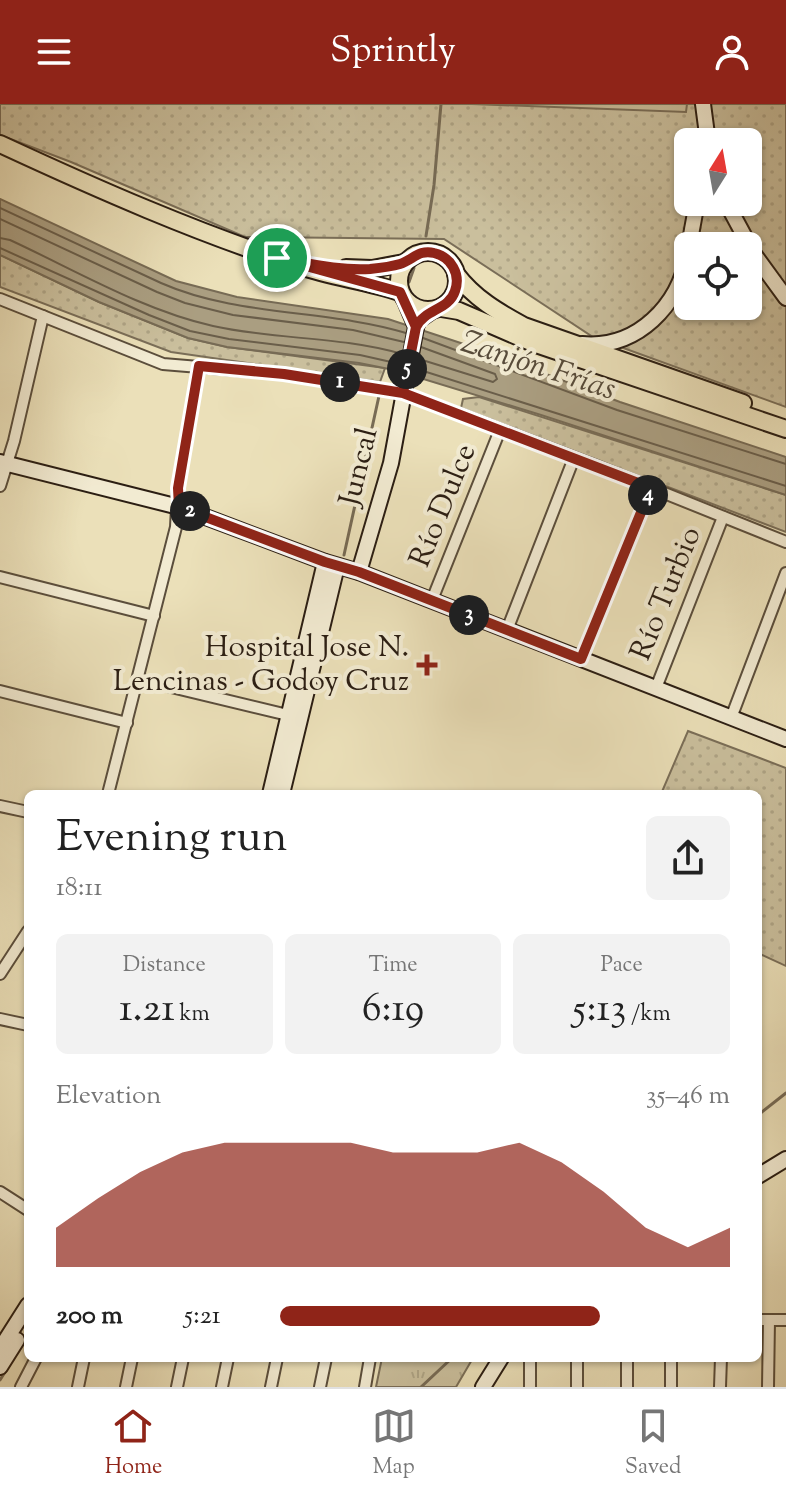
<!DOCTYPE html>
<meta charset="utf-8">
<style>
body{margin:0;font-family:"Sorts Mill Goudy",serif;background:#f2f2f2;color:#222;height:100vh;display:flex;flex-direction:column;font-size:30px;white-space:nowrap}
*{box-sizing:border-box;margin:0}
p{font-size:26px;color:#767676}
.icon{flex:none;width:44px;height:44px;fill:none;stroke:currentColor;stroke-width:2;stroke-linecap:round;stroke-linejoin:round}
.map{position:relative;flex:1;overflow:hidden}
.sheet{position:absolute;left:24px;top:686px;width:738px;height:572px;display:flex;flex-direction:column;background:#fff;border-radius:12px;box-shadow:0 2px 6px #0004}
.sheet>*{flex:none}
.needle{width:52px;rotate:11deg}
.buttons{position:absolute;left:674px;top:24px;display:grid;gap:16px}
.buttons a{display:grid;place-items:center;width:88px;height:88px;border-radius:12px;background:#fff;box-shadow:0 2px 6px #0004;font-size:40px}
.pin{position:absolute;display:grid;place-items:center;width:68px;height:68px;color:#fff;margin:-34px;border:4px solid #fff;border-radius:50%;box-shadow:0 2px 8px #0007}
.km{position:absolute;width:40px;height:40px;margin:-20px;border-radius:50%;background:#222;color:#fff;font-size:22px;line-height:40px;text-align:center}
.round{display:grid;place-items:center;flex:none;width:84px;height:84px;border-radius:12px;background:#f2f2f2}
.head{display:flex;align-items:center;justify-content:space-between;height:136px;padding:0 32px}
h1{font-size:44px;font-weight:600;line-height:60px}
.figures{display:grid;grid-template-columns:repeat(3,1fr);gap:12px;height:136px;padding:8px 32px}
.figures div{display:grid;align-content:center;border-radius:12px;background:#f2f2f2;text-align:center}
.figures b{font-size:40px;font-weight:600}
.figures small{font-size:22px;font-weight:400}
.figures p{font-size:22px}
.chart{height:224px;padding:16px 32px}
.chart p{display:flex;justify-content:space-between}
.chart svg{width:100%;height:144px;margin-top:8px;fill:#8f2418;opacity:.7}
ul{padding:0 32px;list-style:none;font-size:26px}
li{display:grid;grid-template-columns:128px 96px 1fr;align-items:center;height:60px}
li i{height:20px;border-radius:10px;background:#8f2418}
header{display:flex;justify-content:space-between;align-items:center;height:104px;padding:0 32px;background:#8f2418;color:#fff;font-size:36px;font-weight:600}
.menu{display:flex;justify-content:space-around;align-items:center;height:112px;border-top:2px solid #e0e0e0;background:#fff;font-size:22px;color:#767676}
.menu a{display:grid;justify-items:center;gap:4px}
.menu .selected{color:#8f2418}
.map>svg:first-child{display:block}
.grass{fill:url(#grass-tufts);stroke:#7a6e58;stroke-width:2}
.park{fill:url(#park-dots);stroke:#7a6e58;stroke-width:2;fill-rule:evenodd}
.garden{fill:#cabf9d;stroke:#7a6e58;stroke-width:2}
.water{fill:#aa9e81;stroke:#776b55;stroke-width:2}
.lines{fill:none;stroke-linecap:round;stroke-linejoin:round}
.shore{stroke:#6a5e4a;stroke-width:2}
.stream{stroke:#776b55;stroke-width:3}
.street-casing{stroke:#5b4e3c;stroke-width:14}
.secondary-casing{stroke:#2b1e13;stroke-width:18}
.primary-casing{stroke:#2b1e13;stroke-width:20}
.street{stroke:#f2ebd2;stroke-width:10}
.secondary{stroke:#f2ebd2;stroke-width:14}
.primary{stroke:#ebe0b9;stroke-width:16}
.route-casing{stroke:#fff;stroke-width:16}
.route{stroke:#8f2418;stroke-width:10}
.poi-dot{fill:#8f2418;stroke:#f2ebd2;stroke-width:3}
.labels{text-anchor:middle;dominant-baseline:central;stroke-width:8;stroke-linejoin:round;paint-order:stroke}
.street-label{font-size:30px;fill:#2b1e13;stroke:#f2ebd2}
.poi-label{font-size:30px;fill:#2b1e13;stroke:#f2ebd2;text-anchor:end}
.water-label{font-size:32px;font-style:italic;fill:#574b3a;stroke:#f2ebd2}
</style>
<header><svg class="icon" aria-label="menu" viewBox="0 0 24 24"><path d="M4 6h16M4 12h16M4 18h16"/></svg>Sprintly<svg class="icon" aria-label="person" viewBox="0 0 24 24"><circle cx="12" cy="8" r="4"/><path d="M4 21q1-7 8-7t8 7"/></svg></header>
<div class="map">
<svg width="786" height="1283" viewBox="0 0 786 1283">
<defs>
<pattern id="grass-tufts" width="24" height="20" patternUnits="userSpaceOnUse" patternTransform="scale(2)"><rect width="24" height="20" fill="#cabf9d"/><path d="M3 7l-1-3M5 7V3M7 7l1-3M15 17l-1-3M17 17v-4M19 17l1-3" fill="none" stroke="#aea486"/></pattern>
<pattern id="park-dots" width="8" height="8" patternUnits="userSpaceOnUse" patternTransform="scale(2)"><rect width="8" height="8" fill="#cabf9d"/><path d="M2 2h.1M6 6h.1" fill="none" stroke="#aea486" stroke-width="1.8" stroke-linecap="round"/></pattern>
</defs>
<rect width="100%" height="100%" fill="#ebe0b9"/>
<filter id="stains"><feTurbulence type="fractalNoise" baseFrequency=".0025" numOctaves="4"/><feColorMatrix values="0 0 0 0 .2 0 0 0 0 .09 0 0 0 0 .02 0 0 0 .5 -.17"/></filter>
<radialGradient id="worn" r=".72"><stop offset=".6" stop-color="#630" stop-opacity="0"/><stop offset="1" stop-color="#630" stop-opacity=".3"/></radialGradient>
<!-- grass -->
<polygon class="grass" points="382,1254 473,1254 456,1283 376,1283"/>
<!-- park -->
<g class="park">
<path d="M0 0H786V303L593 233 444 135 245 133 71 58 0 31ZM688 38H748V98H688ZM688 142H748V202H688Z"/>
<polygon points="0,151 99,198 188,234 227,243 385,264 380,278 171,248 0,183"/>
<polygon points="479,293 786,391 786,428 461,304 463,295"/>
<polygon points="688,627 786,664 786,862 758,849 758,690 661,690"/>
</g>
<!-- garden -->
<polygon class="garden" points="472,0 687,0 686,8"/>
<!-- water -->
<polygon class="water" points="0,95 176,177 237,193 388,215 488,248 620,298 786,353 786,391 541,311 394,266 359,259 227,243 188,234 99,198 0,151"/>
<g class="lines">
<!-- shore -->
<g class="shore">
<path d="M0 104 161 179C238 213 326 205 406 229"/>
<polyline points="0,115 157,188 185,199 233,211 353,226 404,238"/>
<path d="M0 134 10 136C75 166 142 206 213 222 275 236 340 232 402 250"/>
<polyline points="0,144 149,211 190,227 229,235 360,251 400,260"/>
<polyline points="423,234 617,306 786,360"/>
<polyline points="419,255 493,278 497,275 495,270 421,243"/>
<polyline points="417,265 786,382"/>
</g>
<!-- stream -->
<g class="stream">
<polyline points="426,132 434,81 441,0"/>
<polyline points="409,178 414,164"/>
<polyline points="344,451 379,292"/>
<polyline points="758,1011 786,989"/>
<polyline points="21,1242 28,1232"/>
<polyline points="0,1276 7,1265"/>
<polyline points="421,1283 452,1254"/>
</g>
<defs>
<g id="street">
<polyline points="0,195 163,260 284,270 403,289 597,362 786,438"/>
<polyline points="0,382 14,337 43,212"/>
<polyline points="0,473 154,512"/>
<polyline points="432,496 500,326"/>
<polyline points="507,526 574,354"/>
<polyline points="581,555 651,384"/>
<polyline points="138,575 292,612"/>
<polyline points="656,584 723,413"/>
<polyline points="0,587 127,619"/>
<polyline points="731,614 786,469"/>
<polyline points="108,690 176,423 178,384 199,262"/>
<polyline points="0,702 28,708"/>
<polyline points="0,870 28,827"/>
<polyline points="0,915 28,921"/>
<polyline points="0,1088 28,1106"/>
<polyline points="758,1216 786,1216"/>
<polyline points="21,1283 36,1254"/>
<polyline points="78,1283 84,1254"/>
<polyline points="126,1283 132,1254"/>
<polyline points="177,1283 183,1254"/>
<polyline points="222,1283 228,1254"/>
<polyline points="271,1283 277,1254"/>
<polyline points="320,1283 326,1254"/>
<polyline points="365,1283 370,1254"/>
<polyline points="530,1283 530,1254"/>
<polyline points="577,1283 577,1254"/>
<polyline points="627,1283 627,1254"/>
<polyline points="671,1283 671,1254"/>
<polyline points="720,1283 721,1254"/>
<polyline points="768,1283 769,1216"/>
</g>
<g id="secondary">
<polyline points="703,0 708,38"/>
<polyline points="726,98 754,150 786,194"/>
<polyline points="689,142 697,98"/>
<polyline points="416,223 419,216 432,207"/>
<path d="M582 240C638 245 679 201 688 150"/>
<polyline points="0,358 179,403 325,458 359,468 786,635"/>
<polyline points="359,468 391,359 416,223 405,197"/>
<polyline points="270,690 325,458"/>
<polyline points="282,690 337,462"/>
<polyline points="758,1072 786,1055"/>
<polyline points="0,1245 28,1201"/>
<polyline points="0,1263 17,1236"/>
<polyline points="483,1283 501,1254"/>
</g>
<g id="primary">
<path d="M0 40C97 85 197 129 300 162 332 173 367 177 400 188"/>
<circle cx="428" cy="177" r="29"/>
<polyline points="346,164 372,165 404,159"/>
<path d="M456 170C474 194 498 208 524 222L743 299"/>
<polyline points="441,204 459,207 533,239 786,325"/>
</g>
</defs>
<!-- street casing -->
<use href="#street" class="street-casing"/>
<!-- secondary casing -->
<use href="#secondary" class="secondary-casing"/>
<!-- primary casing -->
<use href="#primary" class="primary-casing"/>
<!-- street -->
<use href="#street" class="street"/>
<!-- secondary -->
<use href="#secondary" class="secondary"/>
<!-- primary -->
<use href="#primary" class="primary"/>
</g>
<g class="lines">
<defs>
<path id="route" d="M277 154 400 188 416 223 403 289 284 270 199 262 178 384 179 403 325 458 359 468 581 555 651 384 403 289 416 223C425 205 449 206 455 187 461 170 451 153 434 149 419 145 413 156 400 160 390 163 380 164 370 165 339 167 307 159 277 154"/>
</defs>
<!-- route casing -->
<use href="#route" class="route-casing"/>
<!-- route -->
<use href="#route" class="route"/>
</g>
<!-- markers -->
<path class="poi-dot" d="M423 549h8v8h8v8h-8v8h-8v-8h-8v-8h8z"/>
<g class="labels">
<!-- street labels -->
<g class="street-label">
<text transform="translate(360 363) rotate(-76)">Juncal</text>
<text transform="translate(444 402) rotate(-68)">Río Dulce</text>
<text transform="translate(667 490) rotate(-68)">Río Turbio</text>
</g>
<!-- poi labels -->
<g class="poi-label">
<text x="409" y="544">Hospital Jose N.<tspan x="409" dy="34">Lencinas - Godoy Cruz</tspan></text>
</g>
<!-- water labels -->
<g class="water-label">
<text transform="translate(538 263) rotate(18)">Zanjón Frías</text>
</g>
</g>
<rect width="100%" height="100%" filter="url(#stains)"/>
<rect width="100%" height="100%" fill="url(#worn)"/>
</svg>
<div class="buttons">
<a><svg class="needle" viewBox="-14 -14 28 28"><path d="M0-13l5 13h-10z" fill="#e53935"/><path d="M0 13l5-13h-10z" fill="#767676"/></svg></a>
<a><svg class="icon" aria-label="locate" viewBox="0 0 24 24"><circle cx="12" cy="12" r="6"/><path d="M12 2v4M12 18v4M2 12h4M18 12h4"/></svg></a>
</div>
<div class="pin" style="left:277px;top:154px;background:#1e9e55"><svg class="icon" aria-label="arrive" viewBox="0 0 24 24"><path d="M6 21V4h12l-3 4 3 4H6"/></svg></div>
<b class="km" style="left:340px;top:278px">1</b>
<b class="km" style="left:190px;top:407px">2</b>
<b class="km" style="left:469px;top:511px">3</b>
<b class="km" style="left:648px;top:391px">4</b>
<b class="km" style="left:407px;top:265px">5</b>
<section class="sheet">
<div class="head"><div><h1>Evening run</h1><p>18:11</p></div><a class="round"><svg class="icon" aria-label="share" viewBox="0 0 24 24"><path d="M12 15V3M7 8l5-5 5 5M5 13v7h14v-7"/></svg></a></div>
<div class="figures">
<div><p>Distance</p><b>1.21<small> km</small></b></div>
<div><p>Time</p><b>6:19</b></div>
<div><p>Pace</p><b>5:13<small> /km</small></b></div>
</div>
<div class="chart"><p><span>Elevation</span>35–46 m</p>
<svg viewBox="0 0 160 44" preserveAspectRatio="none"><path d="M0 44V32L10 23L20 15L30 9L40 6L50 6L60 6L70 6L80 9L90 9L100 9L110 6L120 12L130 21L140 32L150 38L160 32V44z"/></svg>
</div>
<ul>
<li><b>200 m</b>5:21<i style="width:71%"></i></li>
</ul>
</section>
</div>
<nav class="menu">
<a class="selected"><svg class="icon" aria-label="home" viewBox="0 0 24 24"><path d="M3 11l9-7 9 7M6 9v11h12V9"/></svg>Home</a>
<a><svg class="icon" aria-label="map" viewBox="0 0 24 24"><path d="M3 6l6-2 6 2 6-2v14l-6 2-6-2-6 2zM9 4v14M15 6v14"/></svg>Map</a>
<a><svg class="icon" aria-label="saved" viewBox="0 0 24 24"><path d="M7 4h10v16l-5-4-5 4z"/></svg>Saved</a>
</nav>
